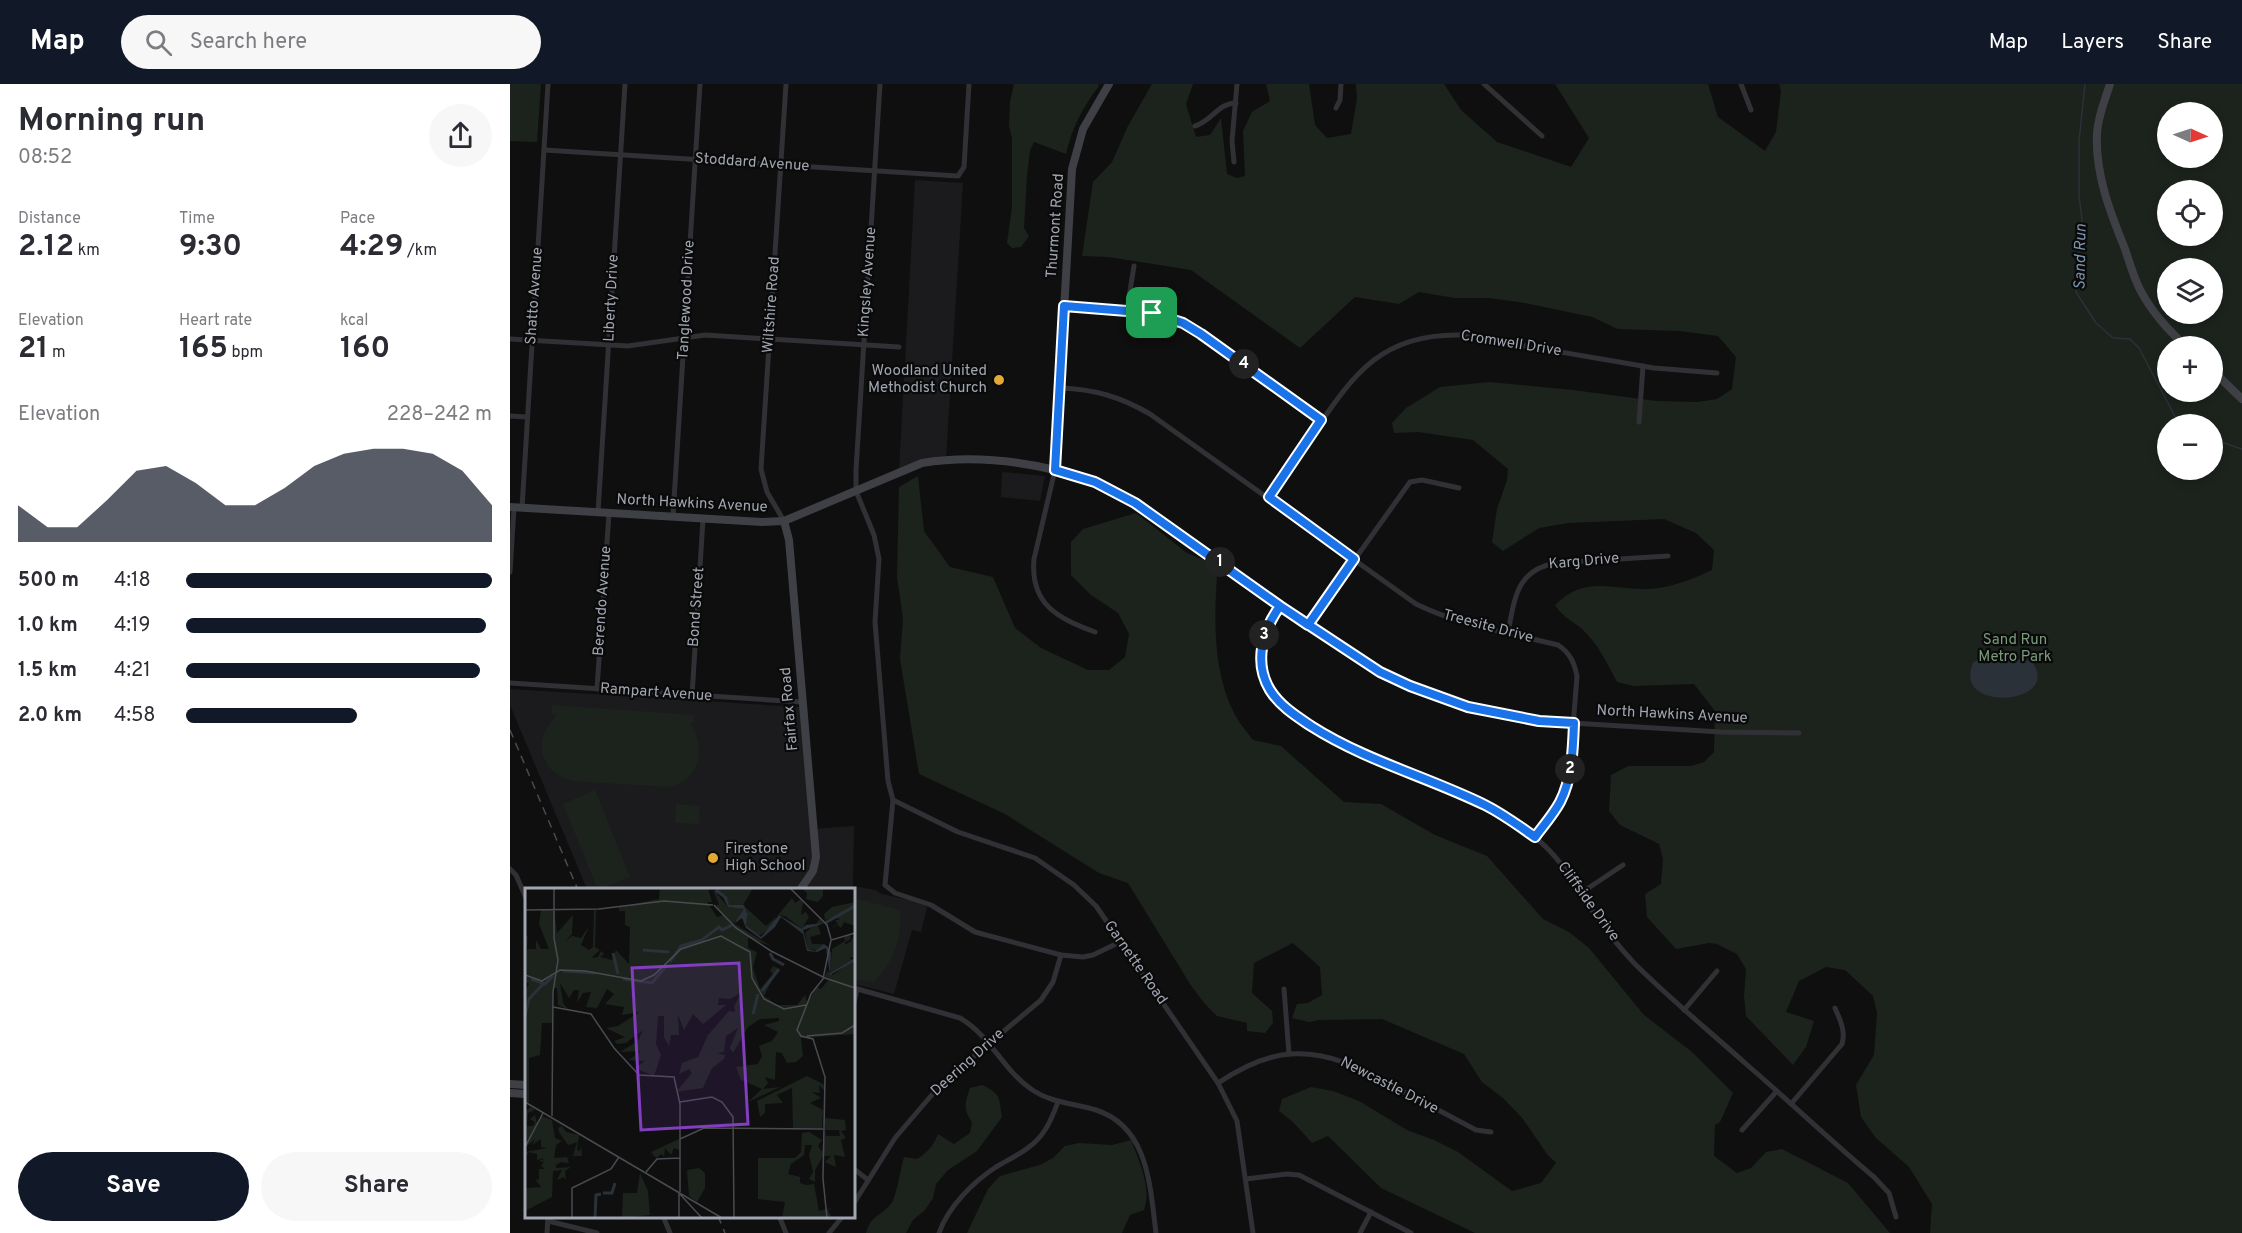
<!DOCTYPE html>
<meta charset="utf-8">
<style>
body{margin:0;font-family:Overpass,sans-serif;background:#f7f7f7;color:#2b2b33;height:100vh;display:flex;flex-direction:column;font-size:22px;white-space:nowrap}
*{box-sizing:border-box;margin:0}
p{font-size:20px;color:#7c7c81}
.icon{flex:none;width:33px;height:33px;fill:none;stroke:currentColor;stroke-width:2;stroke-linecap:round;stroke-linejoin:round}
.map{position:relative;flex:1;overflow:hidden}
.details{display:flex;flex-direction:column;background:#fff;width:510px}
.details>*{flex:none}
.needle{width:39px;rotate:93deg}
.buttons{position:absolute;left:1647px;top:18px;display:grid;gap:12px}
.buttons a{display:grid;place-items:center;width:66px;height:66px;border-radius:50%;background:#fff;box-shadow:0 3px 9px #0003;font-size:30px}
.pin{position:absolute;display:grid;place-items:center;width:51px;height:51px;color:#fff;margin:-26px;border-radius:12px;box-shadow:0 3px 9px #0006}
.km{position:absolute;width:30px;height:30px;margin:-15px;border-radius:50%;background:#222;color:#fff;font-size:16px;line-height:30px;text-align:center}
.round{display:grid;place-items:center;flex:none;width:63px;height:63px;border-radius:32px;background:#f7f7f7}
.summary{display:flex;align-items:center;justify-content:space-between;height:102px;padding:0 18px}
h1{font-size:33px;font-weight:700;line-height:45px}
.metrics{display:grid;grid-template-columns:repeat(3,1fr);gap:9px;height:102px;padding:6px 18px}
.metrics div{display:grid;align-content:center}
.metrics b{font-size:30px;font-weight:700}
.metrics small{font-size:16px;font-weight:400}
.metrics p{font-size:16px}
.chart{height:168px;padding:12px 18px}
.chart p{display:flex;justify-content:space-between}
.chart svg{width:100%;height:108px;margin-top:6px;fill:#111827;opacity:.7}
.action{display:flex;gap:12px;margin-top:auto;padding:12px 18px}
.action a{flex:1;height:69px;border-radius:36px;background:#111827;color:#fff;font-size:24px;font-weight:700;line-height:69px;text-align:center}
.action a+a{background:#f7f7f7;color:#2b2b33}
ul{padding:0 18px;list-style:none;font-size:20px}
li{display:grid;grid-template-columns:96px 72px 1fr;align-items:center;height:45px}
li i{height:15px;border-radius:8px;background:#111827}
header{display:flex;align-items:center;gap:36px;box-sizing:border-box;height:84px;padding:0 30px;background:#111827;color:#fff}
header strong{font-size:28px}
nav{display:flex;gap:33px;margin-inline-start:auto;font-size:21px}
.search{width:420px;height:54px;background:#f7f7f7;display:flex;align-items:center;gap:15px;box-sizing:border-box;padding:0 21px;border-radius:33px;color:#7c7c81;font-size:22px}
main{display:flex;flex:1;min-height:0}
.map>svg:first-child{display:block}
.built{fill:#1b1b1d}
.green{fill:#1c231d;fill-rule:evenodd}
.water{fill:#2a3138}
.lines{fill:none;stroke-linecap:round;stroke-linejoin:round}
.stream{stroke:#2a3138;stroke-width:1.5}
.street{stroke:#313135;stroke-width:5}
.secondary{stroke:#3f4045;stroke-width:8}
.rail{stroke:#4a4b50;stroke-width:1.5;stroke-dasharray:8 6;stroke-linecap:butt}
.route-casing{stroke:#fff;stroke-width:12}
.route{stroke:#1a73e8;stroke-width:8}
.poi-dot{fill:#e3a934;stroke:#0a0a0b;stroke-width:2}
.labels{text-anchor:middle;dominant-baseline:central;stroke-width:4.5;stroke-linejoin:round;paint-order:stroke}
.street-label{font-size:15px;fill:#a1a6b0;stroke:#0a0a0b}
.poi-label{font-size:15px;fill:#a1a6b0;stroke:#0a0a0b;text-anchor:end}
.park-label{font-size:15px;fill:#799a7b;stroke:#0a0a0b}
.water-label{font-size:16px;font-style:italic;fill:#7a93aa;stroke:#0a0a0b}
.inset-river{fill:none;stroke:#2a3138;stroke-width:3}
.inset-road{fill:none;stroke:#494b50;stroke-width:1.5}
.view{fill:#813ebd;fill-opacity:0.15;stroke:#813ebd;stroke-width:3}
.inset-edge{fill:none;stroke:#a1a6b0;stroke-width:3}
</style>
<header>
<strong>Map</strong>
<div class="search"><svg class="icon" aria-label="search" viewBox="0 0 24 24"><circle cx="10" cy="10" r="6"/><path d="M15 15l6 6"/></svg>Search here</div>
<nav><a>Map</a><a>Layers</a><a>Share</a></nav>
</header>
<main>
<section class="details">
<div class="summary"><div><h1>Morning run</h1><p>08:52</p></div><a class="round"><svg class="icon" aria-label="share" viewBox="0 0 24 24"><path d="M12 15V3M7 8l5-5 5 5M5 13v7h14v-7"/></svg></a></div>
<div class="metrics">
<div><p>Distance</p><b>2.12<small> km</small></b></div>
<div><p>Time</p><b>9:30</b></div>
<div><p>Pace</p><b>4:29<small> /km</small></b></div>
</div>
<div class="metrics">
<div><p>Elevation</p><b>21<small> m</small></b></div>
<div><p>Heart rate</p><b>165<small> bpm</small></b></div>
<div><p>kcal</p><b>160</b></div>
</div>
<div class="chart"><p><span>Elevation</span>228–242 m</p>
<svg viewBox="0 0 160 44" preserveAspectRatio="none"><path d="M0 44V29L10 38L20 38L30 27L40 15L50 13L60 20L70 29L80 29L90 22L100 13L110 8L120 6L130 6L140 8L150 15L160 29V44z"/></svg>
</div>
<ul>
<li><b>500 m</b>4:18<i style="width:100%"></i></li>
<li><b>1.0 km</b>4:19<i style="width:98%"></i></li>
<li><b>1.5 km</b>4:21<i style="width:96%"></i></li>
<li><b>2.0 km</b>4:58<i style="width:56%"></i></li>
</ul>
<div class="action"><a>Save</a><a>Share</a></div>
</section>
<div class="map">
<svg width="1732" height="1149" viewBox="0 0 1732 1149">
<rect width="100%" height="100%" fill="#0f0f10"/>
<!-- built -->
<g class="built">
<polygon points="405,96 453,99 436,376 389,387"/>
<polygon points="492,388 535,392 530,417 491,413"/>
<polygon points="0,605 290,623 301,745 344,742 343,802 366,806 372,810 407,818 417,823 411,848 402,846 384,910 344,900 344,806 77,805 0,621"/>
</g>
<!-- green -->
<g class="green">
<polygon points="0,0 31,0 27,58 0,57"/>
<path d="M504 0H588L589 2C573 23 562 43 556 70L524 58 520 67 517 92 514 144 519 152 511 163 502 164 497 159 502 123V54L499 42 500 18Z"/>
<path d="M642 0H683L676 20 686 53 700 51 711 34 717 90 727 94 735 92 733 47 742 28 760 17 756 0H799L805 41 817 54 841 50 847 15 846 0H934L951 26 987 58 1061 83 1079 54 1045 0H1198L1208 33 1255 67 1266 48 1271 7 1269 0H1732V1149H1420L1422 1120 1399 1083 1366 1054 1351 1033 1346 1001 1364 971 1367 929 1363 912 1335 886 1316 883 1289 897 1276 928 1304 937 1296 963 1283 981 1236 932 1234 912 1236 885 1227 870 1207 860 1199 859 1166 865 1137 833 1135 810 1151 800 1153 775 1149 760 1110 741 1099 727 1101 691 1118 682H1181L1194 678 1204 668 1205 627 1184 600 1124 602 1107 598C1098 581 1090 564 1077 550 1067 538 1053 535 1045 521 1076 491 1100 506 1138 505 1160 504 1183 495 1202 486L1204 466 1186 449 1154 435 1058 439 1029 444 993 467 982 458 987 425 997 396 998 385 963 356 908 348 884 349 882 339 896 324 930 303 979 298 1063 306 1146 317 1188 318 1207 315 1222 305 1226 273 1208 252 1170 247 1108 245 1082 233 1015 219 979 214H945L909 208 889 220 845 213 790 264 681 186 599 173 572 172 583 98 602 78 618 42ZM1658 28H1702V74H1658ZM1658 106H1702V152H1658ZM1658 184H1702V230H1658ZM1658 262H1702V308H1658ZM1658 340H1702V386H1658Z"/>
<path d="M408 392 414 447 440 483 483 493 505 544 531 564 578 586H599L615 573 619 550 608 529 581 511 561 491V458L573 445 626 429 677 469 696 477 707 491C704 537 703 587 724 629 729 639 737 648 743 656L771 662 834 718 871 720 925 751 977 772 1033 835 1059 848 1079 864 1134 931 1182 968 1223 1009 1210 1038 1205 1041 1204 1072 1227 1089 1241 1084 1256 1068 1272 1065 1338 1099 1380 1149H965L871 1104 818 1052 802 1059 783 1038 769 1027 772 1015 801 1003 823 1007 849 1017 897 1046 924 1056 948 1068 1002 1107 1031 1099 1046 1079 1037 1070 1013 1035 994 1015 972 998 954 970 872 935 810 936 799 938 782 934 787 920 798 919 812 911V909L810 883 783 859 744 879 742 909 762 927 763 939 755 949 737 947V939L707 932 694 919 680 900 618 799 589 789 495 730 409 690 390 575 393 535 387 493 389 403Z"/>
<path d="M42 621 184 631V638L180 639C196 662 191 696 159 703L62 697C28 687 22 655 47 631L41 630Z"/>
<polygon points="85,706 120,793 88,806 53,720"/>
<polygon points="166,720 190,722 189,740 165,739"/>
<path d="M344 814 390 826C393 855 383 877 364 898L344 895Z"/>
<path d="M472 1001C491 1010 489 1013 492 1033L467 1067 438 1086 426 1100 423 1114 415 1126 403 1136 396 1149H356C361 1131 371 1132 381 1120 386 1115 391 1083 394 1073L407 1075C417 1069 424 1061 428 1050L444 1060 460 1049 462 1038C453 1025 455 1018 460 1004Z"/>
<path d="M621 1056C629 1077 642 1104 634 1126L620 1131 612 1149H457L478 1105 490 1092 530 1081 543 1074 555 1062 569 1059 602 1061Z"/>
</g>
<!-- water -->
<path class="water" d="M1486 572 1521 577C1556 620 1441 631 1463 579L1471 573Z"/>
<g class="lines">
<!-- stream -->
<g class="stream">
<polyline points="1575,0 1569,57 1569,112 1572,135 1566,208 1586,239 1603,254 1620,255 1629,264 1669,340"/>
<polyline points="1702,355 1732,365"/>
</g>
<!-- street -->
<g class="street">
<polyline points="370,0 346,386 346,407 364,451 369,475 365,538 378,697 383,716 375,801 385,809 421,821 465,848 551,871 573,873 583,871 610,858"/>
<polyline points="974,0 1032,52"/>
<polyline points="1231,0 1241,26"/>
<polyline points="826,24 830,16 831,0"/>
<path d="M685 42C702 37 708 19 726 19"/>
<polyline points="34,66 448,92 454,83 459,0"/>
<polyline points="724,78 722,57 727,0"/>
<path d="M554 222C607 225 645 223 691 250L811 336"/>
<polyline points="617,226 624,182"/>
<polyline points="0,255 118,262 195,251 389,263"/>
<path d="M550 304C584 305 611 313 640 330L906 520C951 542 1000 549 1048 561 1060 569 1064 578 1067 592L1059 694 1049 721 1025 753"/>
<polyline points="0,332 17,333"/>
<polyline points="1129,338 1133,282"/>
<path d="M759 413C771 393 785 375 798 357 841 295 867 249 951 251L1144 284 1207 289"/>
<polyline points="12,424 38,0"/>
<polyline points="88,428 115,0"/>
<polyline points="163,432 190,0"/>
<polyline points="274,437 257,408 251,385 276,0"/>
<polyline points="0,488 4,424"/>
<path d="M770 522C750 550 742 584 765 613 781 633 806 646 828 657 892 691 965 708 1023 752 1049 771 1064 799 1082 826 1094 844 1109 863 1124 879 1159 914 1198 946 1235 979 1278 1016 1320 1056 1364 1093L1379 1109 1386 1133"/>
<polyline points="798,541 900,398 912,396 949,404"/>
<path d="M585 548C548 534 520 521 524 475L545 386 585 398 616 413 770 522 870 588 931 614 989 631 1029 637 1211 648 1289 649"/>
<path d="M998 548C1005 514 1006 487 1045 479L1158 472"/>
<polyline points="0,599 292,618"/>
<polyline points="87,605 99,429"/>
<polyline points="182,612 193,435"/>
<polyline points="383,716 448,748 525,774 564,801 586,822 708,999 727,1037 743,1149"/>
<polyline points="0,785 6,791 16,814"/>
<polyline points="1071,809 1113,781"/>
<path d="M344 904 450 934C480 951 493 986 521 1005 541 1019 563 1019 586 1026 639 1043 640 1103 646 1149"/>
<polyline points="774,905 779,970"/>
<polyline points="344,919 347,905"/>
<polyline points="1174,926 1207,887"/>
<path d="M708 999C729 985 754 972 780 970 820 967 851 985 884 1003 912 1017 939 1032 966 1046L981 1048"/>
<path d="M1281 1020 1332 960C1336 947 1330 936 1325 924"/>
<polyline points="1232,1046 1267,1007"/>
<polyline points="344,1085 358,1096"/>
<polyline points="736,1095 777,1090 789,1091 901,1149"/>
<polyline points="344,1119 385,1054 432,999 531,916 543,898 551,871"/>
<polyline points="153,1132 160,1149"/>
<polyline points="269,1132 276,1149"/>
<polyline points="38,1137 87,1149"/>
<polyline points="37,1149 38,1132"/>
<polyline points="319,1149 333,1132"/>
<path d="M429 1149C438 1123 463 1098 486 1083 499 1075 514 1069 525 1058 537 1047 542 1033 548 1018"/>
<polyline points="850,1149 861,1128"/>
</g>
<!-- secondary -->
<g class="secondary">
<path d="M1600 0C1595 16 1588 32 1587 49 1585 90 1600 128 1615 165 1621 183 1626 201 1636 216 1647 234 1661 248 1675 262"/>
<polyline points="1702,286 1732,315"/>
<path d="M0 423 252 438 274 437 412 379C455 372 503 376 545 386L562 85 573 45 599 0"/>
<polyline points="274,437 279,456 306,773 303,787 290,806"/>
<polyline points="0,1000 16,1001"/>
<polyline points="0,1009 16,1010"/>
</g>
<!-- rail -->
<g class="rail">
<polyline points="0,646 68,806"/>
<polyline points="208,1132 215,1149"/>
</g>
</g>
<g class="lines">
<defs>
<path id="route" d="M642 229 554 222 545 386 585 398 625 419 770 522 870 588 900 602 958 623 1029 637 1064 639C1063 666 1062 695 1050 718 1043 731 1033 742 1025 753 1009 742 993 730 975 721 918 693 856 677 801 642 786 632 770 622 760 606 743 578 753 546 770 522L798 541 844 475 759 413 811 336 691 250 673 239 642 229"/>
</defs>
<!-- route casing -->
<use href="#route" class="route-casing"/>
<!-- route -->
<use href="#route" class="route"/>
</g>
<!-- markers -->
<g class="poi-dot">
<circle cx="489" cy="296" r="6"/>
<circle cx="203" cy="774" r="6"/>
</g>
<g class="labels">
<!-- street labels -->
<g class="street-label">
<text transform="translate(242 79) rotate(4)">Stoddard Avenue</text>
<text transform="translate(546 142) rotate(-86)">Thurmont Road</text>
<text transform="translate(358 198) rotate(-86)">Kingsley Avenue</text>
<text transform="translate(25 212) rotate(-86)">Shatto Avenue</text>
<text transform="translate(102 214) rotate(-87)">Liberty Drive</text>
<text transform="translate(177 216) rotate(-87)">Tanglewood Drive</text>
<text transform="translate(262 221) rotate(-86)">Wiltshire Road</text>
<text transform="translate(1001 260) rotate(9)">Cromwell Drive</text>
<text transform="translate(182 420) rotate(3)">North Hawkins Avenue</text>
<text transform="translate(1074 478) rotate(-5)">Karg Drive</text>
<text transform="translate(93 517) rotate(-86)">Berendo Avenue</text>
<text transform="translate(187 523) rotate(-86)">Bond Street</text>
<text transform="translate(978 543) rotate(15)">Treesite Drive</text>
<text transform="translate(146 609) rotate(4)">Rampart Avenue</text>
<text transform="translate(280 625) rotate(-95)">Fairfax Road</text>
<text transform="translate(1162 631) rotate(3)">North Hawkins Avenue</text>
<text transform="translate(1078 818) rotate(54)">Cliffside Drive</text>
<text transform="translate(625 879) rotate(55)">Garnette Road</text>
<text transform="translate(458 979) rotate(-42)">Deering Drive</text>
<text transform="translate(879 1002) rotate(27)">Newcastle Drive</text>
</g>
<!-- poi labels -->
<g class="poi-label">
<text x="477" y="287">Woodland United<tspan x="477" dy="17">Methodist Church</tspan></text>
<text x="215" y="765" text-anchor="start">Firestone<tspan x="215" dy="17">High School</tspan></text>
</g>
<!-- park labels -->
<g class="park-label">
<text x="1505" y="556">Sand Run<tspan x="1505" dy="17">Metro Park</tspan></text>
</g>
<!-- water labels -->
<g class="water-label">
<text transform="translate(1571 173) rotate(-89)">Sand Run</text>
</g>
</g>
<!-- overview -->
<g transform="translate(15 804)">
<rect width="330" height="330" fill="#0f0f10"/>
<path d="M135 0H183L187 14H182L192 29 198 27 191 18 194 16 187 0 203 19 220 21 218 28 208 35 246 58 223 50V60L232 64 228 79 235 101 248 86 245 83 248 78 253 80 239 108 252 117H272L280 107 282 115 292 99 296 101 305 90 300 89 302 83 308 87 330 71V146L276 150 278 168 271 174 262 175 257 165 251 164 250 192 240 189 243 195 238 201 255 199 223 214 237 201 216 192 211 179 233 176 237 168 234 158 247 153 253 144 239 137 254 133V130L235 131 223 139 208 165 205 160 213 140 201 148 199 164 192 165 200 167 199 171 187 180 178 200 151 204 167 185 164 181 154 186 157 175 173 169 183 147 204 123 210 124 209 118 217 104 205 111 194 110 193 117H201L178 136 168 126 159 142 153 127 154 147H146L144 158 139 149V128H133L131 156 136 167 129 188 110 180 120 173 104 172 116 163 95 164 113 153 118 142 101 155 92 156 89 153 100 149 81 140 93 138 115 124 97 127 99 119 80 116 89 106 82 101 72 120 61 119 66 104 58 105 52 115 54 102H49L44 110 35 95 38 115 44 122 33 117 32 100H28L27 135H17L15 167 4 170V215L0 213V103L4 96 0 93V49L3 48 2 61H11V52L16 61H24L14 36 16 22 29 21 32 45 48 27 47 46 39 54 47 48 56 50 64 38 56 57 64 62 68 59 69 22H71L70 59 75 62 66 70 73 69 76 63 79 66 75 69 87 72 91 62 104 76 105 39 100 37V23H94V19L134 11ZM191 0H228L218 17 241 38 251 29 248 38 234 48 221 37 220 18 204 17ZM276 0H298V8L293 14 281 11 282 5ZM267 10 270 15 276 11 278 14 276 27 281 24 284 29 278 39 291 37 294 31 299 35 293 38 296 46 285 49 287 56H299L291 62 283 61 280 45 287 39 277 41 260 28 253 27ZM330 14V38L319 34 316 40 313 37 305 41 313 36 310 32H315L310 29 300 32 299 26 307 19ZM330 45V70L324 69 327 72 305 85 307 61 320 53 319 48 325 47 326 51 320 54V57L326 53ZM282 188 300 197 299 202 294 197 295 205 287 204 296 210 285 215 298 222 297 240H268L267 200 252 207 258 215 240 216V225L235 229 232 213ZM6 219 10 222 3 225 2 238H8L10 234 5 231 10 227 12 235 9 240 17 228 27 232 30 250 37 253 31 257 29 270 42 269 44 275 36 274 31 277V280L46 279 40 283 41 293 39 289 32 292 37 282 28 283 27 309 0 323V300L16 299 10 291 14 292V281H20L16 278 19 273 13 274 20 270 12 272V266L3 264 2 268 0 264 22 260 16 259V251L7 257 10 251 0 260V223ZM300 230 320 232 321 242 316 243 321 250 316 252 320 269 309 267 311 279 300 274 306 268H298L290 282V294L284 291 288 284 284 267 287 257H280L279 267 266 276 263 286 275 289V295L281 297 289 296 294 323 307 320 303 322 307 330H257L260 314 233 311V270H270L276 264 277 245 284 244 297 252 293 258 297 264 301 243V248H315L314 242H300ZM37 238 41 244 54 247 52 261 54 264 56 259 57 268H48L52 254 43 257 34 244 33 240ZM154 251V262L149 260 146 267 140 260 139 269 137 266 131 270 126 264ZM174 280 180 285V300L172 314 164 308 162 282ZM115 285 123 303 125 327 97 330 98 305H112Z" fill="#1c231d"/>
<path d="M191 0 202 9 204 17H219L222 26 228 25 222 27 221 37 236 49 254 27 277 41 281 37 299 35 278 42 283 61 290 63 299 56 303 59 306 65 305 85 330 70V73L305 87 301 60 292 64 282 63 278 46 256 29 250 39 236 51 221 40 217 30 209 36 219 21 203 19 198 9 190 4Z" fill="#2a3138"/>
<path class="inset-river" d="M300 35 330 18M118 62 144 64M88 65 93 86M245 65 248 71 259 77M145 74 156 58 177 52 194 39 197 42 207 37M38 83 70 85M6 91 20 96 28 88M98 91 127 95 142 77M237 103 254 81M228 126 233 106M0 129 4 111 18 96M78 305H87L90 295M70 330 71 307 76 306"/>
<path class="inset-road" d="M265 0 302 37 306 51M189 17 211 40 246 63 300 90 330 100M0 22 74 21 139 13 188 17M0 87 17 93 35 82 60 83 116 93 129 87 156 61 196 48 225 64 227 90 239 111 259 121 281 117M28 119 66 126 89 160 114 187 149 189 155 216V304M282 148 317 145 330 137M0 214 197 330M155 214 187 209 197 214 208 229 209 330M27 228 28 104 33 72 29 50V0M155 251 179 240 298 241M0 259 18 225M121 284 132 271 155 270M152 303 177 330M47 330V300L86 281 94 269M154 330V306M302 330 298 291 300 189 288 151 276 148 272 142 286 106 298 91 306 52 330 45"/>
<path class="view" d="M214 75 223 236 116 242 107 80Z"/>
<rect width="330" height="330" class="inset-edge"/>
</g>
</svg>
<div class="buttons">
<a><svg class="needle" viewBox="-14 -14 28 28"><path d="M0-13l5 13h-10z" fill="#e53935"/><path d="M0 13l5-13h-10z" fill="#7c7c81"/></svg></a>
<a><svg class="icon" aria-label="locate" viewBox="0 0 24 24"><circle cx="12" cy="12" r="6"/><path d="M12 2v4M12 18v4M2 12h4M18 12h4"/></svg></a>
<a><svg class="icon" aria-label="layers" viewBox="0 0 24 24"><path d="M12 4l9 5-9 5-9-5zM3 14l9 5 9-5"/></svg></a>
<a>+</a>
<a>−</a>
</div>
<div class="pin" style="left:642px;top:229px;background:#1e9e55"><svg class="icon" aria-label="arrive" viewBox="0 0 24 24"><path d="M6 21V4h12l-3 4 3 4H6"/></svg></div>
<b class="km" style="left:710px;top:478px">1</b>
<b class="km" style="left:1060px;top:685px">2</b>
<b class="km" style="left:754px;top:551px">3</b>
<b class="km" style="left:734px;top:280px">4</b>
</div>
</main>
